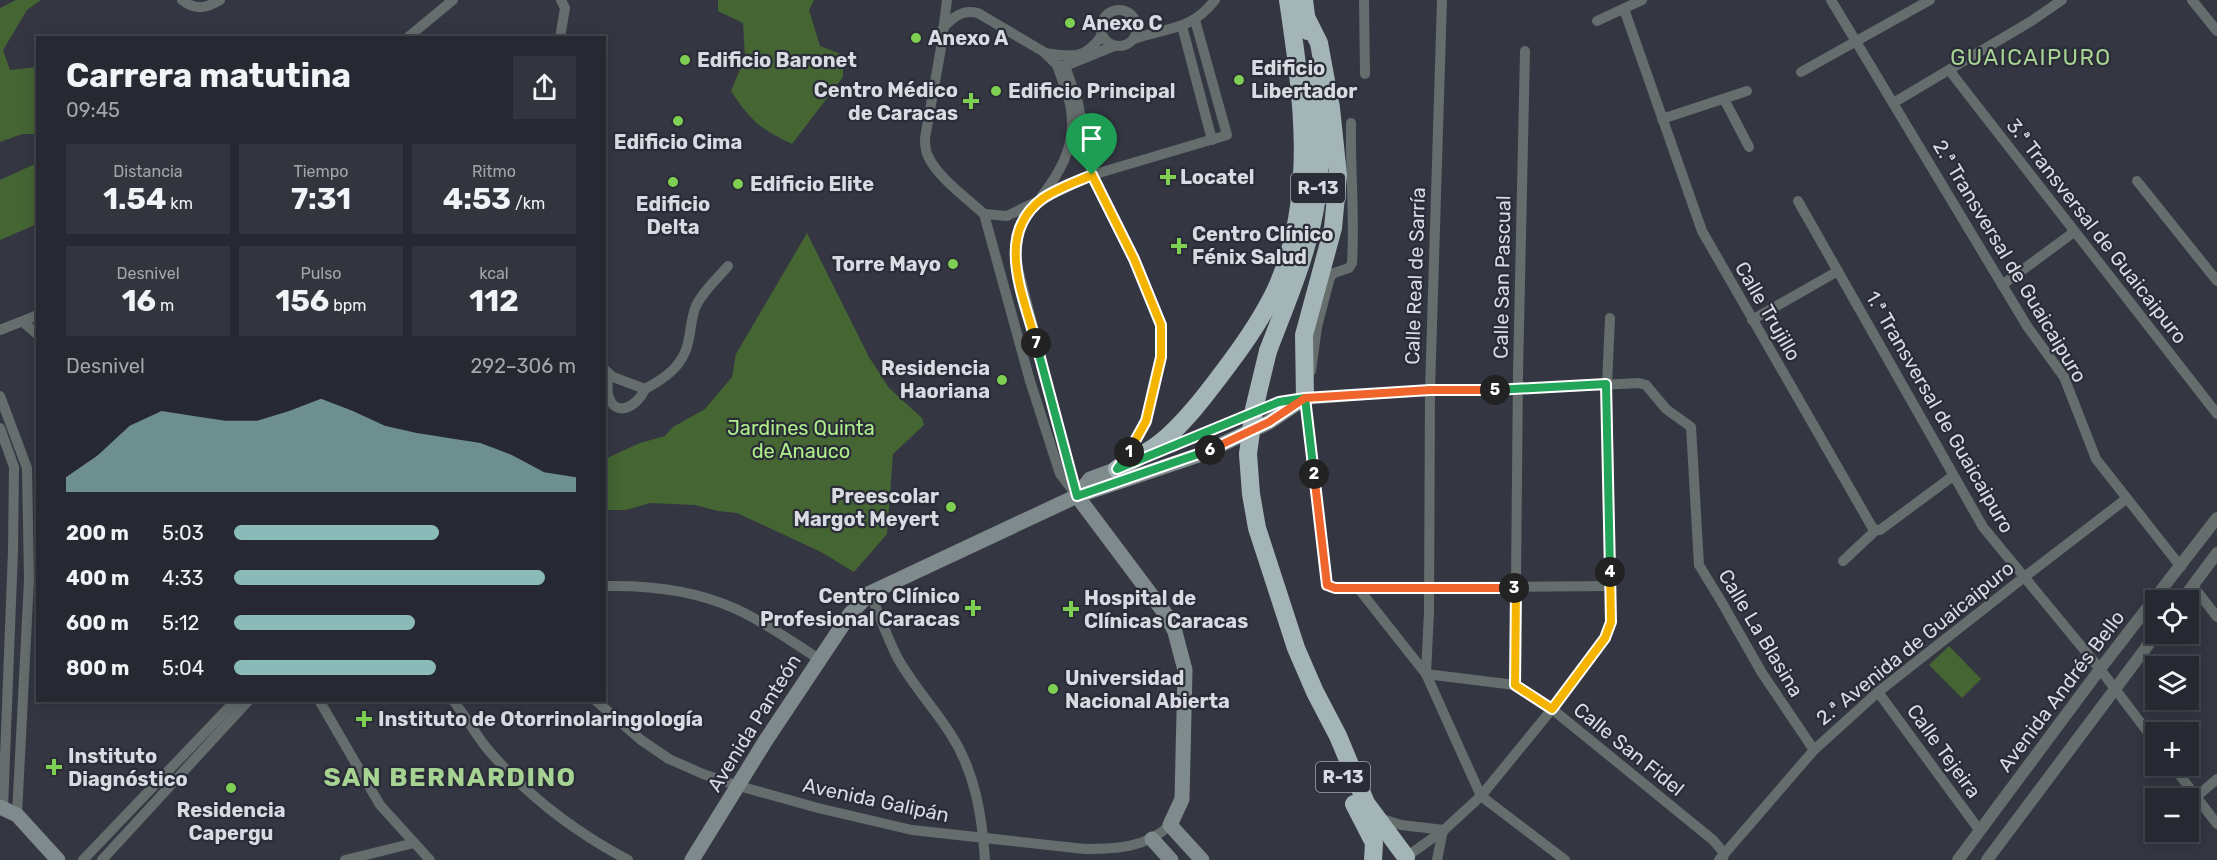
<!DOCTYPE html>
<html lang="es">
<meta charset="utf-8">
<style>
body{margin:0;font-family:Rubik,sans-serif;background:#33353e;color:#f1f3f6;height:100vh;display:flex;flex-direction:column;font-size:22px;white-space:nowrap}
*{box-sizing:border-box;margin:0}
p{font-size:20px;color:#a4a6ac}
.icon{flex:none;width:33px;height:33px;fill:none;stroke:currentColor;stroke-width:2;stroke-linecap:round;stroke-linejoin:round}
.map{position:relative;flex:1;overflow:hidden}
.details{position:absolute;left:36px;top:36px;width:570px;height:666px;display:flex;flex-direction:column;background:#272932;border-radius:0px;box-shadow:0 3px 15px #0003,0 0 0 2px #43454d}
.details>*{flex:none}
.fabs{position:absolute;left:2145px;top:590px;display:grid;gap:12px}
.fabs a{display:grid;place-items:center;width:54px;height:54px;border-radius:0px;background:#272932;box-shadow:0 3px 15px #0003,0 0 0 2px #43454d;font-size:30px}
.pin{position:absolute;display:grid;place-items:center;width:51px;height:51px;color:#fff;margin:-62px -26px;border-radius:50% 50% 50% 0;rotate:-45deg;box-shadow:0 0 6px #0007}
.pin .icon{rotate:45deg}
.km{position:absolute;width:30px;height:30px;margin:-15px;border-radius:50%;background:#222;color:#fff;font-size:16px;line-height:30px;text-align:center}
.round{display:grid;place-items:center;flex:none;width:63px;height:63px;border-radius:0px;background:#33353e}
.summary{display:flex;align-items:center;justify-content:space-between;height:102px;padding:0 30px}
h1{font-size:33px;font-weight:700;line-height:45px}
.stats{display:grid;grid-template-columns:repeat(3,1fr);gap:9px;height:102px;padding:6px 30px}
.stats div{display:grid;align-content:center;border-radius:0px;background:#33353e;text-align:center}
.stats b{font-size:30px;font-weight:700}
.stats small{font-size:16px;font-weight:400}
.stats p{font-size:16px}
.chart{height:168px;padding:12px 30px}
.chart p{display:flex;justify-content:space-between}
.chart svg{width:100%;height:108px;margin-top:6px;fill:#8bbbb9;opacity:.7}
ul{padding:0 30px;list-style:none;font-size:20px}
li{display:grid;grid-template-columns:96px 72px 1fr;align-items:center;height:45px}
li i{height:15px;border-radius:8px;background:#8bbbb9}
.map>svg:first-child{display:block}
.green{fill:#456533}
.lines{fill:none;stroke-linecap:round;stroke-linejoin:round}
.minor{stroke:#656d6d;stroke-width:10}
.tertiary{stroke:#656d6d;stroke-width:12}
.secondary{stroke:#7e8a8b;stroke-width:15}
.motorway{stroke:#a3b5b7;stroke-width:18}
.motorway-bridge{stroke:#a3b5b7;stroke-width:18}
.split-1-casing{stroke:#fff;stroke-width:12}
.split-2-casing{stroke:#fff;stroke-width:12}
.split-3-casing{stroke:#fff;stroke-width:12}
.split-4-casing{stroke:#fff;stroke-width:12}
.split-5-casing{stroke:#fff;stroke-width:12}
.split-6-casing{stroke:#fff;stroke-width:12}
.split-7-casing{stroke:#fff;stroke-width:12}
.split-8-casing{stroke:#fff;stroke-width:12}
.split-1{stroke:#f5b400;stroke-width:8}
.split-2{stroke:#22a559;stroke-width:8}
.split-3{stroke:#f0652b;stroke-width:8}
.split-4{stroke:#f5b400;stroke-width:8}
.split-5{stroke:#22a559;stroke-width:8}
.split-6{stroke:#f0652b;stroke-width:8}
.split-7{stroke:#22a559;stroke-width:8}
.split-8{stroke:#f5b400;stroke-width:8}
.poi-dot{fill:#7fd052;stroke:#2a2c38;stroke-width:2}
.labels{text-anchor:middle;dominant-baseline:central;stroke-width:4.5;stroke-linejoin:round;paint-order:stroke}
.shield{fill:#2a2c38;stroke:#a4a6af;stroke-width:1.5}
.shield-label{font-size:18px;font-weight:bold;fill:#d9dbe2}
.poi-label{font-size:20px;font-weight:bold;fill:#d9dbe2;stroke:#2a2c38;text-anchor:start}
.street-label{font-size:20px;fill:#d9dbe2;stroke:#2a2c38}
.park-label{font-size:20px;fill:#aeef89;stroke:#2a2c38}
.quarter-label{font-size:22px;letter-spacing:1.5px;fill:#a7d392;stroke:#2a2c38}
.district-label{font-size:26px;font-weight:bold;letter-spacing:1.5px;fill:#a7d392;stroke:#2a2c38}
</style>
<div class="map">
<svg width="2217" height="860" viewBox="0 0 2217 860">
<rect width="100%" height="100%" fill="#343742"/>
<!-- green -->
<g class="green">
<polygon points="16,0 41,0 27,10 3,50 10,70 37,67 37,134 22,134 0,142 0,8"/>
<path d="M718 0H814L809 10 820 46 843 55V77L792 144C759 128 751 121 731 91L745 57 743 23 718 11Z"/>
<polygon points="37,163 37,224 0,240 0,180"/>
<polygon points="807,233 869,357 889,388 922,418 924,425 893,454 887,534 854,572 821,552 737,513 718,511 695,505 650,503 626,510 605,510 605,459 640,443 665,436 673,427 705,409 732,377 736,354"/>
<polygon points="1949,646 1981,679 1962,698 1929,665"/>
</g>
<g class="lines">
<!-- minor -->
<g class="minor">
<path d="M182 0C195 11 207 8 220 0"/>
<path d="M947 0 941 48 925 138C925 144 925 151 928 156 937 177 968 199 984 214"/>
<polyline points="1364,0 1365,74"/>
<polyline points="1442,0 1430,390 1429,612 1426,674 1481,796 1565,860"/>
<polyline points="1831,0 2027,326 2064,377 2096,459 2181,567"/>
<polyline points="2192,0 2217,31"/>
<polyline points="1624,9 1702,231 1872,527 1876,530"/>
<circle cx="1119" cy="28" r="18"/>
<polyline points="1597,21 1642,0"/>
<polyline points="1182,26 1212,140"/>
<path d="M943 28C953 17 963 9 978 13L1044 52 1057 65 1065 66 1114 46"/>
<polyline points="407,38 453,0"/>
<polyline points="560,38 565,8 561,0"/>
<path d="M1134 39C1168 27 1191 31 1215 0"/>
<path d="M1045 53C1072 57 1085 60 1102 35"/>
<path d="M1057 65C1061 77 1067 91 1070 104 1081 157 1046 188 1019 227L1016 236 1015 257 1077 496"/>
<polyline points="1065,66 1078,103 1092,175 1134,259 1161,325 1161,357 1146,421 1123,461"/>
<polyline points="1949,70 2217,414"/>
<polyline points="1801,72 1930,0"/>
<polyline points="1724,99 1749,147"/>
<polyline points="1893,103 2033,20 2062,0"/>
<polyline points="1662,119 1747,91"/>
<polyline points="2137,181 2217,281"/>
<polyline points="1798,201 1983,527 2100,669 2156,743"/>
<polyline points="984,214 1007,216 1092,175 1227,135 1195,20"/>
<polyline points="984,214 1030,381 1060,474 1074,492"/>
<polyline points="2002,285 2074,232"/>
<polyline points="1752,320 1838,271"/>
<polyline points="23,322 38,335"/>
<polyline points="0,330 38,315"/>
<path d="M604 369 613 377 645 389C664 379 683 366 688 343 691 331 691 317 696 306 703 291 717 279 728 266"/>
<path d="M1311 371 1317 327 1330 277 1334 273 1349 268 1352 263C1355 216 1350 170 1351 123"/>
<path d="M608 374C608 381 607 388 608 394 614 420 638 406 645 389"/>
<polyline points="1307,392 1305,398 1327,585 1335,588 1611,586"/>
<polyline points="0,396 27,468 29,580 17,815"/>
<polyline points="0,428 14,467 13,551 3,808"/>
<polyline points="1156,453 1279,402 1430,390 1519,389 1639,383 1646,385 1666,409 1691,427 1699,565 1721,601 1762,673 1814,750"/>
<polyline points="1843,561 1876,530 1880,530 1953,476"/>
<path d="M604 586C649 585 695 590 736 609 765 622 792 642 819 659"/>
<polyline points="2193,586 2217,617"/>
<polyline points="1358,588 1426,674 1515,685 1552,709 1713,840 1724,853 1723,860"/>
<path d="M870 593C879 614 887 637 897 657 912 684 933 707 950 733 975 771 982 815 985 860"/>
<polyline points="1515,685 1518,373 1525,51"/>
<polyline points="1878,692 1980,831"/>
<polyline points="319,700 380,805 430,860"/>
<path d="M453 700C464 715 474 731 485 746 524 793 575 832 628 860"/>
<path d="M595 700 641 740 669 759 703 774 739 786 818 808 912 830 1085 849C1116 849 1146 848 1170 825"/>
<polyline points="2172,765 2217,824"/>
<polyline points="2196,797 2217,779"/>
<polyline points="1379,818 1401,825 1444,830"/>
<polyline points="83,860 236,700"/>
<polyline points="102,860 249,700"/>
<polyline points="345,860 414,843"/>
<polyline points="1409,860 1406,857 1444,830 1481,796 1552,709 1605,638 1611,622 1607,385 1610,318"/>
<polyline points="1437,860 1443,830"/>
<polyline points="1719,860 1814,750 1878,692 2023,578 2126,499"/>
</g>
<!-- tertiary -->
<g class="tertiary">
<polyline points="2182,600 2217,553"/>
<polyline points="1958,860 2100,669 2217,518"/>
<polyline points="1987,860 2157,633"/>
</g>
<!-- secondary -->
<g class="secondary">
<polyline points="1077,496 1167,616 1175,632 1185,670 1182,799 1170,825 1202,860"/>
<polyline points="1077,496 1090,479 1117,469"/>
<polyline points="0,807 17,815 58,860"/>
<polyline points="1152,839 1171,860"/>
<polyline points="692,860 766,740 850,614 870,593 1077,496 1199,455 1269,422 1305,398"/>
</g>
<!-- motorway -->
<g class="motorway">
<polyline points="1304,0 1308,31"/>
<path d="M1268 351C1287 301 1310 249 1317 196 1322 156 1319 116 1314 76"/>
<polyline points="1305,398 1304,335 1333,228 1338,175 1331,108 1319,43 1307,19"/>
<polyline points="1248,454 1251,494 1257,528 1296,648 1315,692 1338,736 1366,803 1406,857"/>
<path d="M1117 469C1129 462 1141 456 1153 448 1180 430 1209 391 1229 364 1247 340 1264 315 1277 287 1317 195 1302 95 1288 0"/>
<polyline points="1354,804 1374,843 1373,860"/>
</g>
<!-- motorway-bridge -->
<polyline class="motorway-bridge" points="1248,454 1254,409 1268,351"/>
</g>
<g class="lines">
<defs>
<polyline id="split-1" points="1092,175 1134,259 1161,325 1161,357 1146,421 1129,452"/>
<polyline id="split-2" points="1129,452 1117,469 1279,402 1305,398 1314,474"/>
<polyline id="split-3" points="1314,474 1327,585 1335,588 1514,588"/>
<polyline id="split-4" points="1514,588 1516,588 1515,685 1552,709 1605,638 1611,622 1610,572"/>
<polyline id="split-5" points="1495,390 1606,384 1610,572"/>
<polyline id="split-6" points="1210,450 1269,422 1305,398 1430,390 1495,390"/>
<polyline id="split-7" points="1036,343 1077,496 1210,450"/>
<path id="split-8" d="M1036 343C1024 296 994 235 1042 199 1056 189 1076 182 1092 175"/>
</defs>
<!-- split-1 casing -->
<use href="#split-1" class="split-1-casing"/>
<!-- split-2 casing -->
<use href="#split-2" class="split-2-casing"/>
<!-- split-3 casing -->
<use href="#split-3" class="split-3-casing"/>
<!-- split-4 casing -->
<use href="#split-4" class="split-4-casing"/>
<!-- split-5 casing -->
<use href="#split-5" class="split-5-casing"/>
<!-- split-6 casing -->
<use href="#split-6" class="split-6-casing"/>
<!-- split-7 casing -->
<use href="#split-7" class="split-7-casing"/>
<!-- split-8 casing -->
<use href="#split-8" class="split-8-casing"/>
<!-- split-1 -->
<use href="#split-1" class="split-1"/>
<!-- split-2 -->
<use href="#split-2" class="split-2"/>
<!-- split-3 -->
<use href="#split-3" class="split-3"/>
<!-- split-4 -->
<use href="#split-4" class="split-4"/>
<!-- split-5 -->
<use href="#split-5" class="split-5"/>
<!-- split-6 -->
<use href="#split-6" class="split-6"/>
<!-- split-7 -->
<use href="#split-7" class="split-7"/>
<!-- split-8 -->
<use href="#split-8" class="split-8"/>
</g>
<!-- markers -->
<g class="poi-dot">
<circle cx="1070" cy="23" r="6"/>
<circle cx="916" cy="38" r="6"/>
<circle cx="685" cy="60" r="6"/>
<circle cx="1239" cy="80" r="6"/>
<circle cx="996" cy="91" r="6"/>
<path d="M968 92h6v6h6v6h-6v6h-6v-6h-6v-6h6z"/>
<circle cx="678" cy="121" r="6"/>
<path d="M1165 168h6v6h6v6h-6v6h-6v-6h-6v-6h6z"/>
<circle cx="673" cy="182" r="6"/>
<circle cx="738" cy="184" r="6"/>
<path d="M1176 237h6v6h6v6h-6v6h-6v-6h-6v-6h6z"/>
<circle cx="953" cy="264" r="6"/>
<circle cx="1002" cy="380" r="6"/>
<circle cx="951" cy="507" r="6"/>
<path d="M970 599h6v6h6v6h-6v6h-6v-6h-6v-6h6z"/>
<path d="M1068 600h6v6h6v6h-6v6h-6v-6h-6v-6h6z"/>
<circle cx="1053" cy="689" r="6"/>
<path d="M361 710h6v6h6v6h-6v6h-6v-6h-6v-6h6z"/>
<path d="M51 758h6v6h6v6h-6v6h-6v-6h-6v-6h6z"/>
<circle cx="231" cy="788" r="6"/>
</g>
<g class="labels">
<!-- shield labels -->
<g class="shield">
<rect x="1291" y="173" width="54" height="30" rx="4.5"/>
<rect x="1316" y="762" width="54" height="30" rx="4.5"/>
</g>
<g class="shield-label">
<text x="1318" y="188">R-13</text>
<text x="1343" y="777">R-13</text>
</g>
<!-- poi labels -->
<g class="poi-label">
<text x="1082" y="23">Anexo C</text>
<text x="928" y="38">Anexo A</text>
<text x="697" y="60">Edificio Baronet</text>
<text x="1251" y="68">Edificio<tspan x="1251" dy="23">Libertador</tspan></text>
<text x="958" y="90" text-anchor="end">Centro Médico<tspan x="958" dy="23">de Caracas</tspan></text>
<text x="1008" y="91">Edificio Principal</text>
<text x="678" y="142" text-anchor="middle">Edificio Cima</text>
<text x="1180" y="177">Locatel</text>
<text x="750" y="184">Edificio Elite</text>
<text x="673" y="204" text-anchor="middle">Edificio<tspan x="673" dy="23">Delta</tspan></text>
<text x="1192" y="234">Centro Clínico<tspan x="1192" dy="23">Fénix Salud</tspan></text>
<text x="941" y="264" text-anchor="end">Torre Mayo</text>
<text x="990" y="368" text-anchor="end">Residencia<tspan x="990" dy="23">Haoriana</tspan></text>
<text x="939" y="496" text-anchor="end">Preescolar<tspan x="939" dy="23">Margot Meyert</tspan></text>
<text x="960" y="596" text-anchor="end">Centro Clínico<tspan x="960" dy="23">Profesional Caracas</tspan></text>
<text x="1084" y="598">Hospital de<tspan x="1084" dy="23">Clínicas Caracas</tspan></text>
<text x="1065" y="678">Universidad<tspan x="1065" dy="23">Nacional Abierta</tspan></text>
<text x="378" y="719">Instituto de Otorrinolaringología</text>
<text x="68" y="756">Instituto<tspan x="68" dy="23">Diagnóstico</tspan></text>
<text x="231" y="810" text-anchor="middle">Residencia<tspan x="231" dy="23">Capergu</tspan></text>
</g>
<!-- street labels -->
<g class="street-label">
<text transform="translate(2097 231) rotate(52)">3.ª Transversal de Guaicaipuro</text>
<text transform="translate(2010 261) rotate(59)">2.ª Transversal de Guaicaipuro</text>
<text transform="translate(1415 276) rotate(-88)">Calle Real de Sarría</text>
<text transform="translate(1502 277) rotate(-89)">Calle San Pascual</text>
<text transform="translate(1768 311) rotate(60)">Calle Trujillo</text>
<text transform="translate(1940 412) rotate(60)">1.ª Transversal de Guaicaipuro</text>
<text transform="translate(1761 633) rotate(59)">Calle La Blasina</text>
<text transform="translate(1915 643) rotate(-39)">2.ª Avenida de Guaicaipuro</text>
<text transform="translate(2061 691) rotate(-53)">Avenida Andrés Bello</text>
<text transform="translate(754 723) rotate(-58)">Avenida Panteón</text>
<text transform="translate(1629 749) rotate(39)">Calle San Fidel</text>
<text transform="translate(1944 751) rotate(54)">Calle Tejeira</text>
<text transform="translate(876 800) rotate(12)">Avenida Galipán</text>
</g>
<!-- park labels -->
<g class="park-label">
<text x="801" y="428">Jardines Quinta<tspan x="801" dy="23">de Anauco</tspan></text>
</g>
<!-- quarter labels -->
<g class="quarter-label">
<text x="2031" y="57">GUAICAIPURO</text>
</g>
<!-- district labels -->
<g class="district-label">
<text x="450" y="777">SAN BERNARDINO</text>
</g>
</g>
</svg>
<div class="fabs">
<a><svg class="icon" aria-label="locate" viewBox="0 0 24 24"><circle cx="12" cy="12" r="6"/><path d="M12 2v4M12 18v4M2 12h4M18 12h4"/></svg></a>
<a><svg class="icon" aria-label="layers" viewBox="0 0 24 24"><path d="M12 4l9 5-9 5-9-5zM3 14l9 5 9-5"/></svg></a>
<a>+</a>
<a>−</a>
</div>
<div class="pin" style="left:1092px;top:175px;background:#1e9e55"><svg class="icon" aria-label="arrive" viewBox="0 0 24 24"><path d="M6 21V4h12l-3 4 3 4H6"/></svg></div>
<b class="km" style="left:1129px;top:452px">1</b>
<b class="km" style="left:1314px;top:474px">2</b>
<b class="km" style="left:1514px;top:588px">3</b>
<b class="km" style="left:1610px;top:572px">4</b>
<b class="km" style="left:1495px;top:390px">5</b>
<b class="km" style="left:1210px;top:450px">6</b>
<b class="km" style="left:1036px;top:343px">7</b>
<section class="details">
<div class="summary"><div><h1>Carrera matutina</h1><p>09:45</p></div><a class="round"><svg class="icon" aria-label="share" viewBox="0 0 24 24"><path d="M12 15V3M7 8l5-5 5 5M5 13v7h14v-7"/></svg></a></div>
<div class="stats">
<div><p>Distancia</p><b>1.54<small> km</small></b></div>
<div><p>Tiempo</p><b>7:31</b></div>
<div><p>Ritmo</p><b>4:53<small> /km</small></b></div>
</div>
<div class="stats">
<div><p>Desnivel</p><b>16<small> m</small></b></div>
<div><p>Pulso</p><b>156<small> bpm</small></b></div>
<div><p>kcal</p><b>112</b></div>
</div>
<div class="chart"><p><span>Desnivel</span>292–306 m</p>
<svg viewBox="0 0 160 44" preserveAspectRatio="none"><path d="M0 44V38L10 29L20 17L30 11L40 13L50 15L60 15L70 11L80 6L90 11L100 17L110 20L120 22L130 24L140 29L150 36L160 38V44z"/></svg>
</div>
<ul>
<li><b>200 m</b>5:03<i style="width:60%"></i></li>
<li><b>400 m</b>4:33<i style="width:91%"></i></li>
<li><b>600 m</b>5:12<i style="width:53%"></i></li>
<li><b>800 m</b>5:04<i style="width:59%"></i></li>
</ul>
</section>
</div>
